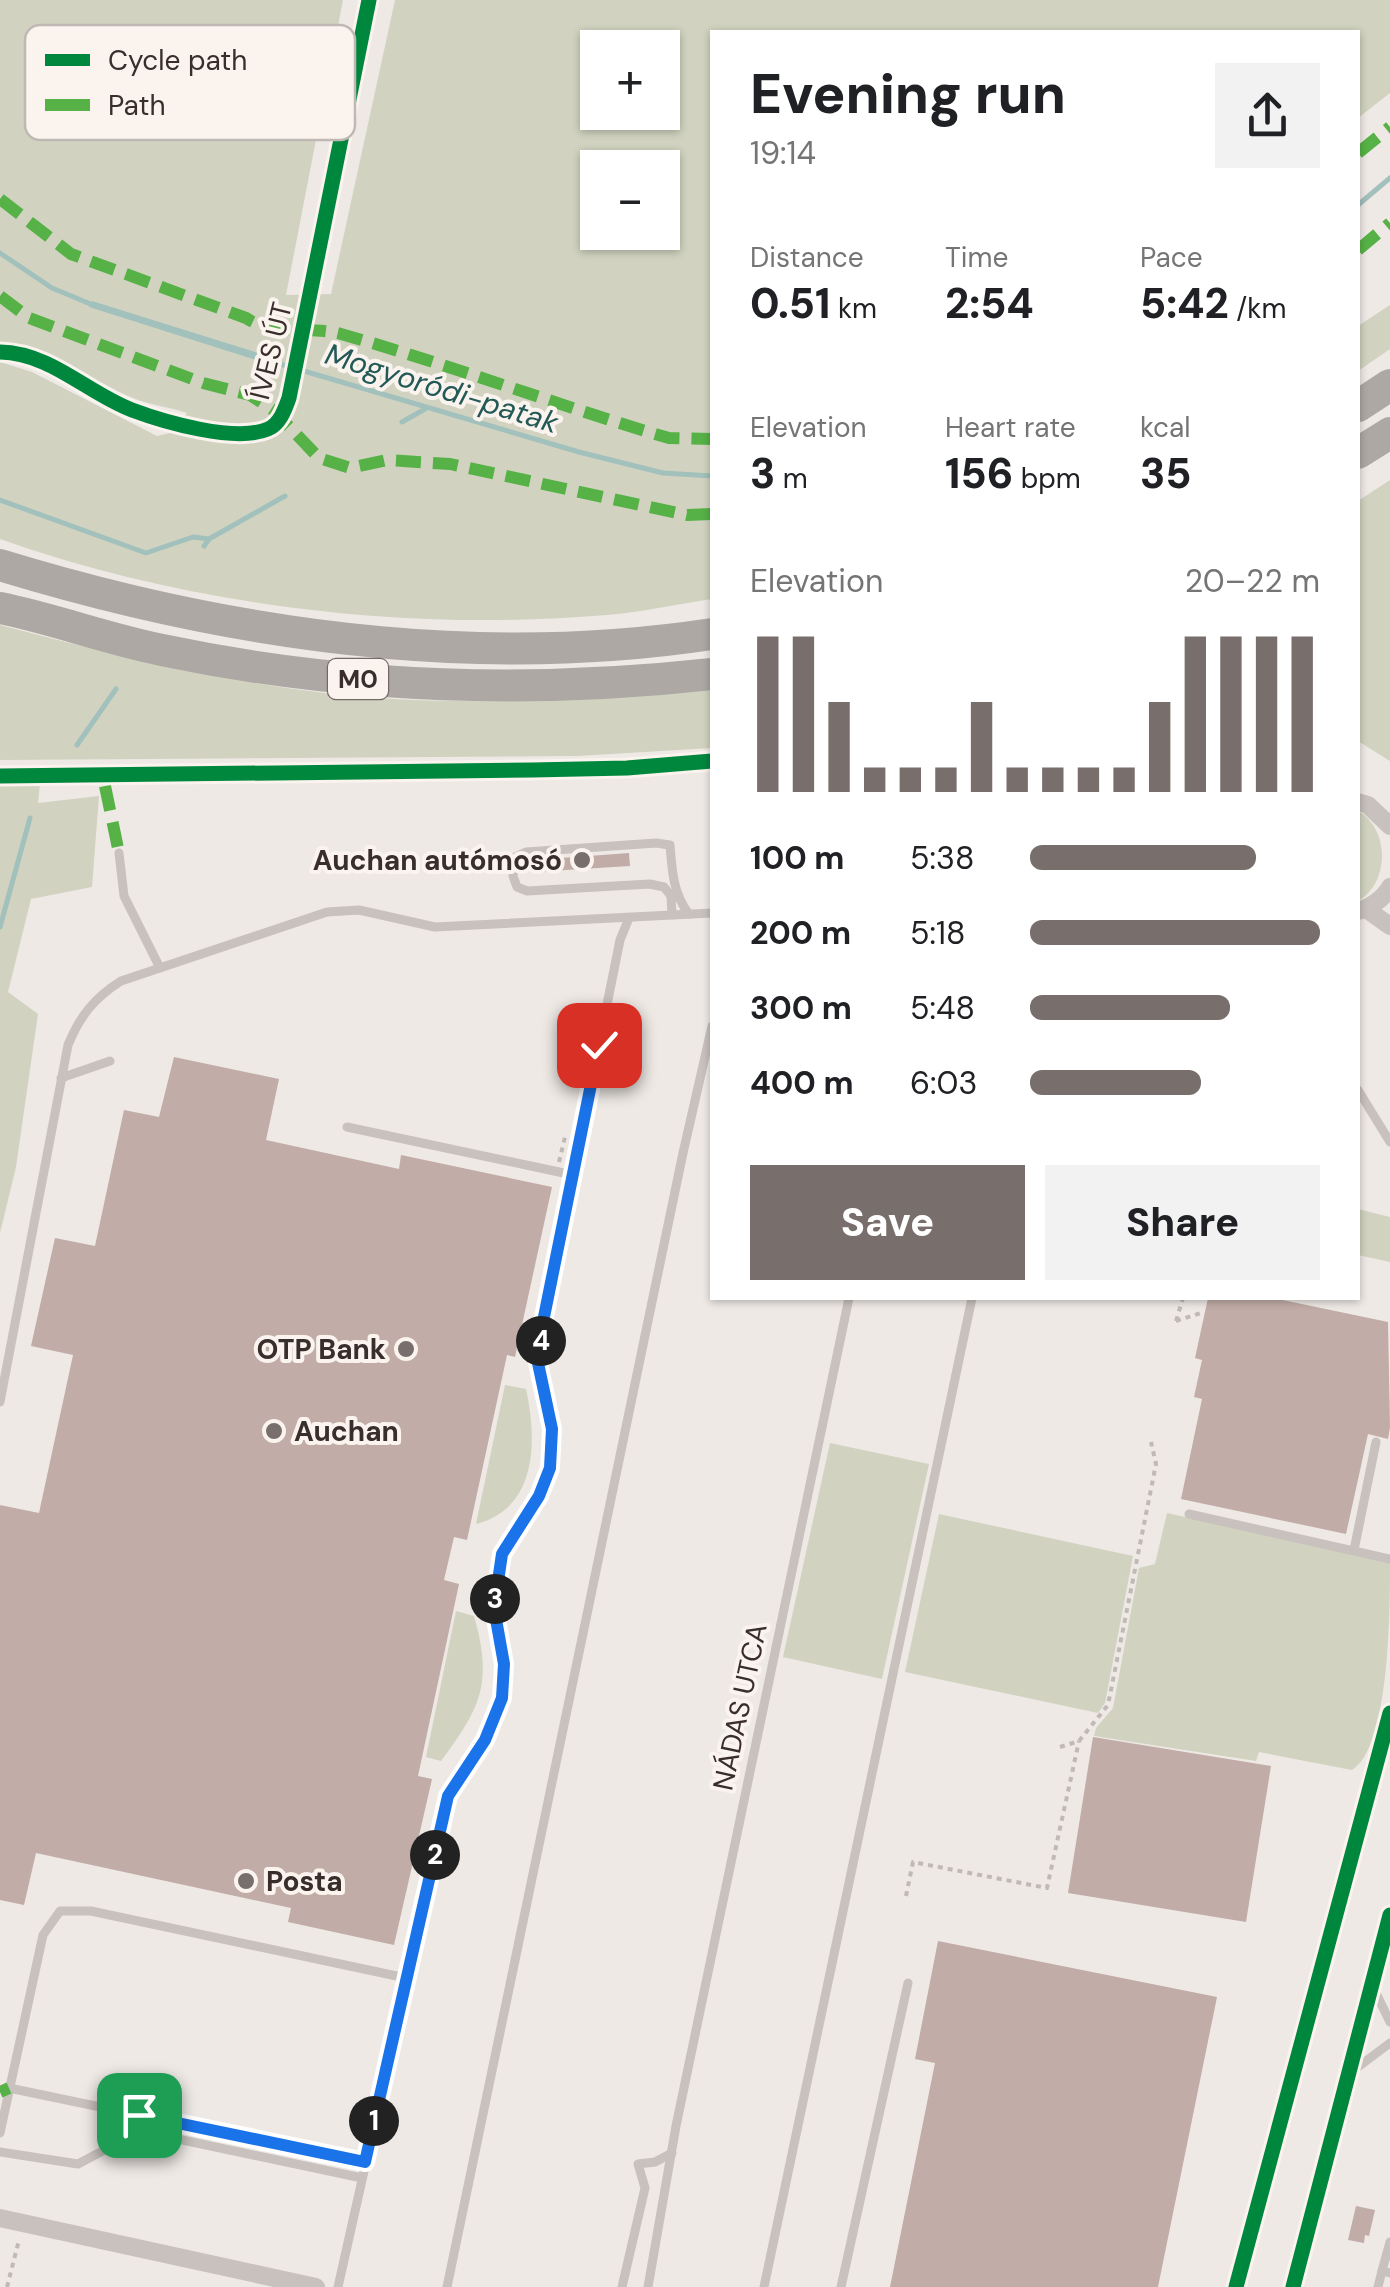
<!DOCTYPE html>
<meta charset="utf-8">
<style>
body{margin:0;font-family:"DM Sans",sans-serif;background:#f2f2f2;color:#202124;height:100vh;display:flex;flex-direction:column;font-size:38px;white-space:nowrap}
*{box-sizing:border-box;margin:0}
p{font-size:32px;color:#757577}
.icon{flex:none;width:55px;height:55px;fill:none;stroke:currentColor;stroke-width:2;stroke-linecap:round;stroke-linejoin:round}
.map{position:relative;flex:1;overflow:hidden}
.drawer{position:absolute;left:710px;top:30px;width:650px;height:1270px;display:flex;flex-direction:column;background:#fff;border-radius:0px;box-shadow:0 2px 8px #0004}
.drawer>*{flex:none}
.fabs{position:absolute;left:580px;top:30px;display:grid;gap:20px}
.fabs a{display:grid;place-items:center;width:100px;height:100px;border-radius:0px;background:#fff;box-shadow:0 2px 8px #0004;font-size:50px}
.pin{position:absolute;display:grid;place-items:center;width:85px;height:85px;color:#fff;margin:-42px;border-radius:20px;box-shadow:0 5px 15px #0006}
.km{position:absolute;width:50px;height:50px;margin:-25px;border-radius:50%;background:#222;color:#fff;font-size:28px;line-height:50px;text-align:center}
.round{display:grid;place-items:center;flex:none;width:105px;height:105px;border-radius:0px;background:#f2f2f2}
.overview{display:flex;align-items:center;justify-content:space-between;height:170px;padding:0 40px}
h1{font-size:55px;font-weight:800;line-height:75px}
.figures{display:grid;grid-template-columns:repeat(3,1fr);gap:15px;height:170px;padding:10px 40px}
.figures div{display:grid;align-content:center}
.figures b{font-size:42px;font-weight:800}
.figures small{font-size:28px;font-weight:400}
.figures p{font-size:28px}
.chart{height:280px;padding:20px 40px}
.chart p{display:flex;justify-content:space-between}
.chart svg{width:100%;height:180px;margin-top:10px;stroke:#786f6c;stroke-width:6}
.cta{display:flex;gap:20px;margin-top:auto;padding:20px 40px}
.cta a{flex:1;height:115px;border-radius:0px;background:#786f6c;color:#fff;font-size:40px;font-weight:800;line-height:115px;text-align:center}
.cta a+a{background:#f2f2f2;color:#202124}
ul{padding:0 40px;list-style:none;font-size:32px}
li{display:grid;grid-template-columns:160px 120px 1fr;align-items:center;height:75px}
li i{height:25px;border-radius:12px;background:#786f6c}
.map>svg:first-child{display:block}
.green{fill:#d1d3c0;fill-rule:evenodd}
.water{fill:#a2c0bc}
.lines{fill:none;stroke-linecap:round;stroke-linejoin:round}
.stream{stroke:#a2c0bc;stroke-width:5}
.building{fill:#c1aca7}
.path{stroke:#c0b9b6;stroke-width:4;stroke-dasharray:5 5;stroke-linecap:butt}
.lane{stroke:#c8c1bd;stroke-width:9}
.street{stroke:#c8c1bd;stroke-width:18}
.highway{stroke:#ada8a4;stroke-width:32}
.quiet{stroke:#56b246;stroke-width:12;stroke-dasharray:25 12;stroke-linecap:butt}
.cycleway-casing{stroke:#faf3ee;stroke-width:21}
.cycleway{stroke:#00873e;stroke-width:15}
.route-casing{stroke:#fff;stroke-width:20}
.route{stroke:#1a73e8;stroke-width:12}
.poi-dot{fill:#786f6c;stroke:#faf3ee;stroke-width:4}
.labels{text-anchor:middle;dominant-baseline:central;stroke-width:8;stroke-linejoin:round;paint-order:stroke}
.shield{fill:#faf3ee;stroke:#736966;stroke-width:2.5}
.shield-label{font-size:25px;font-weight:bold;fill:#392e2b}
.street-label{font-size:28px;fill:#392e2b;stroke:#faf3ee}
.poi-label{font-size:28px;font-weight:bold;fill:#392e2b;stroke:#faf3ee;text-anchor:end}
.water-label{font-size:30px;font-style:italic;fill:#235956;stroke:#faf3ee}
.key{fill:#faf3ee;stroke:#c0b8b4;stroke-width:2.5}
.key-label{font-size:28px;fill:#392e2b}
</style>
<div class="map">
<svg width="1390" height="2287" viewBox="0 0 1390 2287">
<rect width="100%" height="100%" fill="#eee9e5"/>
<!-- green -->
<g class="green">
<path d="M0 0H343L286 295 331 294 395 0H1390V93L1358 118V32H712V599C678 604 642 612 607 615 408 632 189 606 0 539V362L32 372 157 436 174 432 187 413C170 407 150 405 133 398 89 380 49 344 0 344ZM598 48H662V112H598ZM598 168H662V232H598Z"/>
<polygon points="1390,305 1390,349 1358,371 1358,326"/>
<polygon points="1390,480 1390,761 1358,741 1358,501"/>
<path d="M0 625C130 659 259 691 394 699 501 705 607 695 712 687V748L577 756 0 760Z"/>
<polygon points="40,784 38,803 99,796 92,887 31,899 8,992 38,1014 16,1167 0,1233 0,785"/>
<path d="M1358 811C1390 829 1390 883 1358 901Z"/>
<polygon points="1358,1209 1390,1217 1390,1262 1358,1255"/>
<path d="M505 1385 526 1389C537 1440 538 1508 476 1524Z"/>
<polygon points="830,1443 929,1464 882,1679 783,1657"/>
<path d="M1167 1513 1390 1562C1390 1609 1390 1747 1352 1770L1259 1752 1256 1761 1094 1736 1096 1728 1113 1708 1139 1568 1155 1564Z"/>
<polygon points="939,1514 1133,1556 1105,1703 1098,1713 905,1672"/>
<path d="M456 1611 474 1616C493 1683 481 1707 441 1761L426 1757Z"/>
</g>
<!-- water -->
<polygon class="water" points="92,301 274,358 272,365 89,307"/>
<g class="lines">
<!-- stream -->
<g class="stream">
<polyline points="1358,205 1390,178"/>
<polyline points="0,253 52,288 93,305"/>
<polyline points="270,361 579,452 663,473 712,476"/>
<polyline points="402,422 425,409"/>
<polyline points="0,500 146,553 193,537 209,539"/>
<polyline points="204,546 209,539 285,496"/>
<polyline points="77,745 116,689"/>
<polyline points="0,927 30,818"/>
</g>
</g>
<!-- building -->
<g class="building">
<polygon points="629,853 630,866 534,872 534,860"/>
<polygon points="174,1057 279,1079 266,1140 399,1169 401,1155 552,1187 515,1357 507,1355 467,1540 454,1537 444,1580 459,1584 418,1776 432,1779 394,1945 288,1922 291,1908 36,1853 24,1905 0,1900 0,1505 39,1513 73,1355 31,1346 55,1238 95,1246 124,1110 159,1117"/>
<polygon points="1208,1298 1273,1298 1388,1322 1390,1427 1388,1439 1368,1434 1346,1534 1181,1499 1202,1399 1194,1397 1202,1360 1195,1358"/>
<polygon points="1093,1737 1271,1766 1246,1922 1068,1893"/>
<polygon points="938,1941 1217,1997 1158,2287 890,2287 935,2063 915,2059"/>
<polygon points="1356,2206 1375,2210 1369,2236 1365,2235 1364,2243 1348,2240"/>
</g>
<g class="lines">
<!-- path -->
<g class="path">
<polyline points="559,1162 565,1137"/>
<polyline points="1176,1321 1204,1312"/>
<polyline points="1176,1321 1183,1298"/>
<polyline points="1060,1747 1079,1741 1108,1705 1156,1464 1151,1442"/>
<polyline points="906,1896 913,1862 1047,1888 1079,1741"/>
<polyline points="7,2287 19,2240"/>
</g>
<!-- lane -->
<g class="lane">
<polyline points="119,853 124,896 160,968"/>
<path d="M672 915 671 896 664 887 650 884 527 891 517 887 513 876 515 857 526 852 656 843 670 845C672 870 673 894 689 914"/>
<polyline points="61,1078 110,1061"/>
<polyline points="1358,1090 1390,1142"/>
<polyline points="347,1127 573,1175"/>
<path d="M0 1402 68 1045C80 1016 94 998 121 981L327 912 359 910 435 927 712 913"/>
<polyline points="1189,1514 1390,1559"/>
<polyline points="1354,1550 1376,1442"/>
<polyline points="1374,1989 1390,2022"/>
<polyline points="1354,2070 1390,2043"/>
<polyline points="9,2088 365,2162"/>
<polyline points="0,2133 43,1935 60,1911 91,1911 406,1978"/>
<polyline points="0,2152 78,2164 140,2131 362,2178"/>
<polyline points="1390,2242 1382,2271 1390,2273"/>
<polyline points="338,2287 448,1797 495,1722 505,1676 494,1608 501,1554 539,1496 549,1468 552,1429 538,1363 544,1317 620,940 629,918"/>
<polyline points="447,2287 683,1153 712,1026"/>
<polyline points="622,2287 645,2188 638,2164 655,2162 672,2153"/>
<polyline points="648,2287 676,2126 849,1298"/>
<polyline points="764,2287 972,1298"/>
<polyline points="841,2287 908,1983"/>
<polyline points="1236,2287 1390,1713"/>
<polyline points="1378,2287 1382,2271"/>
</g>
<!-- street -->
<g class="street">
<path d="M0 352C51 353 87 393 132 410 164 422 236 443 268 429 280 424 285 409 289 398L369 0"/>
<polyline points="0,776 532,770 627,768 712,761"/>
<polyline points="1358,802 1368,805 1390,826"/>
<polyline points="1366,909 1390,926"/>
<path d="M1358 911C1370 908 1384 898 1390 887"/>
<polyline points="0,2218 316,2287"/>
<polyline points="1293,2287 1390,1915"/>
</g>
<!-- highway -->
<g class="highway">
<polyline points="1358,406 1390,385"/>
<polyline points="1358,453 1390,433"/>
<path d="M0 565C229 635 474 670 712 634"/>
<path d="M0 608C54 619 107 639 162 650 342 688 530 694 712 674"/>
</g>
<!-- quiet -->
<g class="quiet">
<polyline points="1358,153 1390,127"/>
<path d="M0 199 71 254 246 318C270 335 311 326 341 334 451 365 559 406 669 438L712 439"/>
<polyline points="1358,250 1390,223"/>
<polyline points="0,296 29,318 203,383 250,395 273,410 319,458 350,468 387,460 450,464 687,515 712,514"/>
<polyline points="105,786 119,853"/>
<polyline points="0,2092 9,2088"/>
</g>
<defs>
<g id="cycleway">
<path d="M0 352C51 353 87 393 132 410 164 422 236 443 268 429 280 424 285 409 289 398L369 0"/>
<polyline points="0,776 532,770 627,768 712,761"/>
<polyline points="1236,2287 1390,1713"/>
<polyline points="1293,2287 1390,1915"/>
</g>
</defs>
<!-- cycleway casing -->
<use href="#cycleway" class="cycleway-casing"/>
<!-- cycleway -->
<use href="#cycleway" class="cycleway"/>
</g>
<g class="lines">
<defs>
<polyline id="route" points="139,2115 365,2162 448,1796 485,1740 502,1698 504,1664 494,1608 502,1554 539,1496 550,1468 552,1429 538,1363 544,1317 599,1045"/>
</defs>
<!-- route casing -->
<use href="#route" class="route-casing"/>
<!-- route -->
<use href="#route" class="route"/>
</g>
<!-- markers -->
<g class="poi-dot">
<circle cx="582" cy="860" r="10"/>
<circle cx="406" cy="1349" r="10"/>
<circle cx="274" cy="1431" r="10"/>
<circle cx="246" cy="1881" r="10"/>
</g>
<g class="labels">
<!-- shield labels -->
<rect class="shield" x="328" y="659" width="60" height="40" rx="8"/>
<g class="shield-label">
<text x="358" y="679">M0</text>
</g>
<!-- street labels -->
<g class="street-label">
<text transform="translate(271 351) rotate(-76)">ÍVES ÚT</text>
<text transform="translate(740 1707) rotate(-78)">NÁDAS UTCA</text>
</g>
<!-- poi labels -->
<g class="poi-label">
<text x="562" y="860">Auchan autómosó</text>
<text x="386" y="1349">OTP Bank</text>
<text x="294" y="1431" text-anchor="start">Auchan</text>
<text x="266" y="1881" text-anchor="start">Posta</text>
</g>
<!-- water labels -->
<g class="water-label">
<text transform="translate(442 388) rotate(17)">Mogyoródi-patak</text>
</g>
</g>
<!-- legend -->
<rect x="25" y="25" width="330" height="115" rx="15" class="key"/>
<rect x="45" y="54" width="45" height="12" fill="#00873e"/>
<rect x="45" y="99" width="45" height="12" fill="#56b246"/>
<g class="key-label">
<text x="108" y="70">Cycle path</text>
<text x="108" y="115">Path</text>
</g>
</svg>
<div class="fabs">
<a>+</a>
<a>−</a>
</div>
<div class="pin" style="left:139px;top:2115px;background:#1e9e55"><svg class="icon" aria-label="arrive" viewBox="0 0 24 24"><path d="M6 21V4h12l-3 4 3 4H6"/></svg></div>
<div class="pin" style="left:599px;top:1045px;background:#d93025"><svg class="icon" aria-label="check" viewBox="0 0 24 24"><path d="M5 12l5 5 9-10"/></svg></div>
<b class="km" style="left:374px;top:2121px">1</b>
<b class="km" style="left:435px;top:1855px">2</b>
<b class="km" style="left:495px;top:1599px">3</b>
<b class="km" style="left:541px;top:1341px">4</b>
<section class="drawer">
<div class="overview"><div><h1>Evening run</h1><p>19:14</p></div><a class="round"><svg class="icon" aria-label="share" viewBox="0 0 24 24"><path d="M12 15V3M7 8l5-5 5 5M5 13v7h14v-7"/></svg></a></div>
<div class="figures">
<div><p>Distance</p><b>0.51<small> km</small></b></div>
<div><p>Time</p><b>2:54</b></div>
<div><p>Pace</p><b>5:42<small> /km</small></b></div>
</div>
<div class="figures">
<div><p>Elevation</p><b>3<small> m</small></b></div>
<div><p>Heart rate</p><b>156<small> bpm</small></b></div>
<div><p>kcal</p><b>35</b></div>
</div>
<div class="chart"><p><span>Elevation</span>20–22 m</p>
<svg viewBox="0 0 160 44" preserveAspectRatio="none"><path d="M5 44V6M15 44V6M25 44V22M35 44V38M45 44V38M55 44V38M65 44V22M75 44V38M85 44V38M95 44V38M105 44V38M115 44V22M125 44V6M135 44V6M145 44V6M155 44V6"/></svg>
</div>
<ul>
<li><b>100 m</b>5:38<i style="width:78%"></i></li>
<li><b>200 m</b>5:18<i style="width:100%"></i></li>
<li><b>300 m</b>5:48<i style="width:69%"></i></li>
<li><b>400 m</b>6:03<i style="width:59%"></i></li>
</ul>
<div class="cta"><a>Save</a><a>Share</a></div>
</section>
</div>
